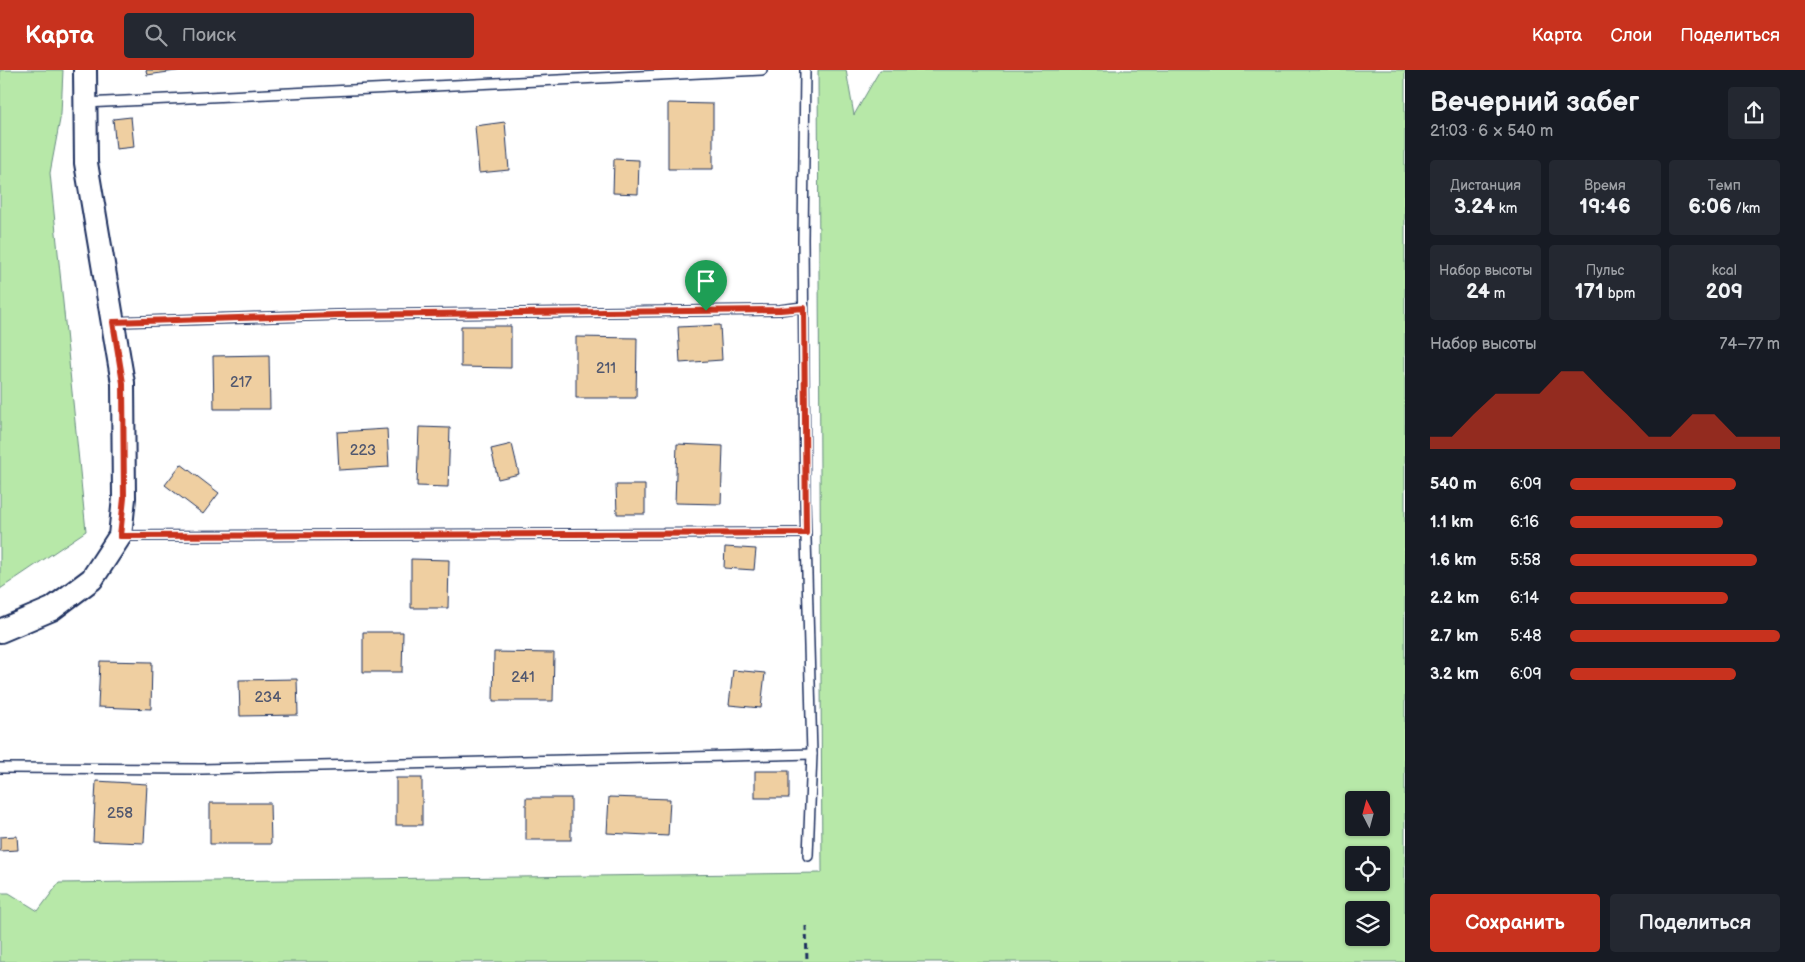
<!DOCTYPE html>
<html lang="ru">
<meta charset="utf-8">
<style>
body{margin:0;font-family:"Balsamiq Sans",sans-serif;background:#242831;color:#f1f3f6;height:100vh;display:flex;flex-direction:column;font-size:19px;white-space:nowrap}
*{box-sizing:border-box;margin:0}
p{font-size:16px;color:#9ea1a6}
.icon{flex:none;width:28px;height:28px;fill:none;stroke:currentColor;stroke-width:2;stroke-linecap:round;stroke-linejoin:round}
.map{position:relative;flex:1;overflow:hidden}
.panel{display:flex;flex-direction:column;background:#171b24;width:400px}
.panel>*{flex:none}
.needle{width:32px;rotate:354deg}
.controls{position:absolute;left:1345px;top:721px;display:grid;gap:10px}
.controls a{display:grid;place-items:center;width:45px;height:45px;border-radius:5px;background:#171b24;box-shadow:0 1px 4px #0004;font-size:25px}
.pin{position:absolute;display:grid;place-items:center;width:42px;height:42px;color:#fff;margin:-51px -21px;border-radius:50% 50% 50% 0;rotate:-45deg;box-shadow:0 0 5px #0007}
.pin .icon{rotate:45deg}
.round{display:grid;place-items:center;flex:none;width:52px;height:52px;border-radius:5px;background:#242831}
.headline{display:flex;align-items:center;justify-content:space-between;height:85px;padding:0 25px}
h1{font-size:28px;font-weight:700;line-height:38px}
.metrics{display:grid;grid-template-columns:repeat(3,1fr);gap:8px;height:85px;padding:5px 25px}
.metrics div{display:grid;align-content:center;border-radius:5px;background:#242831;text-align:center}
.metrics b{font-size:21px;font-weight:700}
.metrics small{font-size:14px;font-weight:400}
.metrics p{font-size:14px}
.chart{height:140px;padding:10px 25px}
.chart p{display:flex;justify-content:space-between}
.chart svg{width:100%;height:90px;margin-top:5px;fill:#c8321e;opacity:.7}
.cta{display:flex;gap:10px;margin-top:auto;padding:10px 25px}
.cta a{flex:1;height:58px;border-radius:5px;background:#c8321e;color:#fff;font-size:20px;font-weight:700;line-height:58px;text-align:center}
.cta a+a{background:#242831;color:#f1f3f6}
ul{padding:0 25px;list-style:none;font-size:16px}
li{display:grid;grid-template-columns:80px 60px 1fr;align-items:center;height:38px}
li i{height:12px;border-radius:6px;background:#c8321e}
header{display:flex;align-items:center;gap:30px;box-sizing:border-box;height:70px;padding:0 25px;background:#c8321e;color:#fff}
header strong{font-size:24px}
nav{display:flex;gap:28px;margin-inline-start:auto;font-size:18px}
.search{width:350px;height:45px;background:#242831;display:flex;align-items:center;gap:12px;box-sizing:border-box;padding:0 18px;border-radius:5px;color:#9ea1a6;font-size:19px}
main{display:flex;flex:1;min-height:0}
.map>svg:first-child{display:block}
.green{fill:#b7e8a8;stroke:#698c83;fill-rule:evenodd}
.building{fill:#efcfa1;stroke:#1b2f5e}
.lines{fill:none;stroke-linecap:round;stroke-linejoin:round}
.service-casing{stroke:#1b2f5e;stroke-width:12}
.tertiary-casing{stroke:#1b2f5e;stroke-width:26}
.path{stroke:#1b2f5e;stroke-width:3;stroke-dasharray:5 4;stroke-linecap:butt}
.service{stroke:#fff;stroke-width:9}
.tertiary{stroke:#fff;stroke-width:22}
.route-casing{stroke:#fff;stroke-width:10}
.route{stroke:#c8321e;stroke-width:6}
.labels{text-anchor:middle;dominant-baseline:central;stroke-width:4;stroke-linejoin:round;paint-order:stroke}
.number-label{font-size:15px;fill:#50576f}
</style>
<header>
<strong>Карта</strong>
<div class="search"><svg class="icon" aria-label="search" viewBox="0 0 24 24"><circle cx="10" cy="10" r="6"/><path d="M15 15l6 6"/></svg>Поиск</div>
<nav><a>Карта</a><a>Слои</a><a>Поделиться</a></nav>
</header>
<main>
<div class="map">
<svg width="1405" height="892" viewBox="0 0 1405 892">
<rect width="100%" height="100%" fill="#fff"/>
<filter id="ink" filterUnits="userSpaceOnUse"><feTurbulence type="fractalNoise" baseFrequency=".02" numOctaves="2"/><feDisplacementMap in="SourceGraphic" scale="10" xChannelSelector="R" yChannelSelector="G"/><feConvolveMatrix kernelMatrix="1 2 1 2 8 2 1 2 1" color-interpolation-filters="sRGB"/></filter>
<g filter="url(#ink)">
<!-- green -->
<g class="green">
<polygon points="0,0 63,0 61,44 50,103 86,461 0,519"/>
<path d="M818 0H846L854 45 880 0H1405V892H0V823H9L38 841 59 813 822 803ZM1354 730H1381V758H1354ZM1354 785H1381V812H1354ZM1354 840H1381V868H1354Z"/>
</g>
<!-- building -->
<g class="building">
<polygon points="146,0 183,0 147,5"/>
<polygon points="668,33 713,34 713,99 668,99"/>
<polygon points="131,47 134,77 116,79 113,49"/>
<polygon points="505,52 509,100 479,103 475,56"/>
<polygon points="614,89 639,90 638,124 613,123"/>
<polygon points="720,255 722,290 680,293 678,257"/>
<polygon points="461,256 511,256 511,298 461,297"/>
<polygon points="576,267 637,268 636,328 576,328"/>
<polygon points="269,285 270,339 214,339 213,286"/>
<polygon points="419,357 450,358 448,417 417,416"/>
<polygon points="387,359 389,397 339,400 337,362"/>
<polygon points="512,374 519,404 498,409 491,379"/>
<polygon points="677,374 723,376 721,434 675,433"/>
<polygon points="181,394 219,423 203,444 165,415"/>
<polygon points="616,415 645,415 645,444 617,444"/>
<polygon points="725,477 756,479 754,500 724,498"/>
<polygon points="411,489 449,490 448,538 411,538"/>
<polygon points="363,562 403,562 402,602 363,602"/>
<polygon points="494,582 554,583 553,631 493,631"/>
<polygon points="100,591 152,592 151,639 98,637"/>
<polygon points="733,600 765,603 761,638 729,635"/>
<polygon points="297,609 298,645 240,646 239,610"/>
<rect x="755" y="701" width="34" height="27"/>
<rect x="396" y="708" width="26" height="47"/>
<polygon points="96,711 147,714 144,773 93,771"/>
<polygon points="609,727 670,729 668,766 607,763"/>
<rect x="526" y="728" width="45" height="42"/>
<polygon points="210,733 270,733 271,774 210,774"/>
<polygon points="17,766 18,780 0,781 0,767"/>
</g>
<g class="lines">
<defs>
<g id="service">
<polyline points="805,0 803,169 805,432 812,684 808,786"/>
<polyline points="85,33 762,0"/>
<polyline points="114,252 338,245 780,240 803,237"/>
<polyline points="120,466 806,463"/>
<polyline points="0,698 202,699 812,684"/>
</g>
<polyline id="tertiary" points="0,561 52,539 92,509 120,466 124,428 123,313 86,93 85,0"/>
</defs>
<!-- service casing -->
<use href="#service" class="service-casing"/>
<!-- tertiary casing -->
<use href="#tertiary" class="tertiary-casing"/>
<!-- path -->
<polyline class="path" points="806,856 807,892"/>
<!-- service -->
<use href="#service" class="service"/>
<!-- tertiary -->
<use href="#tertiary" class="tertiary"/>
</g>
</g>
<g class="lines" filter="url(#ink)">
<defs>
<polygon id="route" points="804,238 806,463 120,466 124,428 123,313 113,252 338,245 780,240"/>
</defs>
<!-- route casing -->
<use href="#route" class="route-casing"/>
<!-- route -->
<use href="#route" class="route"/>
</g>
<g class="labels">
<!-- number labels -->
<g class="number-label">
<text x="606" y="298">211</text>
<text x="241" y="312">217</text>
<text x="363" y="380">223</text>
<text x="523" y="607">241</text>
<text x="268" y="627">234</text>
<text x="120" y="743">258</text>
</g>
</g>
</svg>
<div class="controls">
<a><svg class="needle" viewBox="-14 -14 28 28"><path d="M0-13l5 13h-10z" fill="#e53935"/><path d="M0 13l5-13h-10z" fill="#9ea1a6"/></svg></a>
<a><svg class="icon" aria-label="locate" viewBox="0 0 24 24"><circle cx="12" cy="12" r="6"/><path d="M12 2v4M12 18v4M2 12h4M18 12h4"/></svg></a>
<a><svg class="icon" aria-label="layers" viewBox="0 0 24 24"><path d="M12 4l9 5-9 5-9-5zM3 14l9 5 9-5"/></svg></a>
</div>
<div class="pin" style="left:706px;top:241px;background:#1e9e55"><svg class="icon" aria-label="arrive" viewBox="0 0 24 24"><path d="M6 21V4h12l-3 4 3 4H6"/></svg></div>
</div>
<section class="panel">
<div class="headline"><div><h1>Вечерний забег</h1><p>21:03 · 6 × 540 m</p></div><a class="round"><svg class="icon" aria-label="share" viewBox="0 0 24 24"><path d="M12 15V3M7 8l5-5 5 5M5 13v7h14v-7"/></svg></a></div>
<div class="metrics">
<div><p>Дистанция</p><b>3.24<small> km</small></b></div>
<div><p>Время</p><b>19:46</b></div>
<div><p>Темп</p><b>6:06<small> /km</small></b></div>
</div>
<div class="metrics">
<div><p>Набор высоты</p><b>24<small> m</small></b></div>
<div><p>Пульс</p><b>171<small> bpm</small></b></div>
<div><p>kcal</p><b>209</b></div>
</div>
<div class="chart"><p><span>Набор высоты</span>74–77 m</p>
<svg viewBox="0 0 160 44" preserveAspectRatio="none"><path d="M0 44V38L10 38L20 27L30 17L40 17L50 17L60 6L70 6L80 17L90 27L100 38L110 38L120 27L130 27L140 38L150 38L160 38V44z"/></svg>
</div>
<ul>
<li><b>540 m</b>6:09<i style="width:79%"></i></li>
<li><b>1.1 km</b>6:16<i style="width:73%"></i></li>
<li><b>1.6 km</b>5:58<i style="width:89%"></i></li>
<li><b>2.2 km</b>6:14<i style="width:75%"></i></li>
<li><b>2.7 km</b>5:48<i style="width:100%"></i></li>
<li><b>3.2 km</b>6:09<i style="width:79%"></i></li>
</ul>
<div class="cta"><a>Сохранить</a><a>Поделиться</a></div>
</section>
</main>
